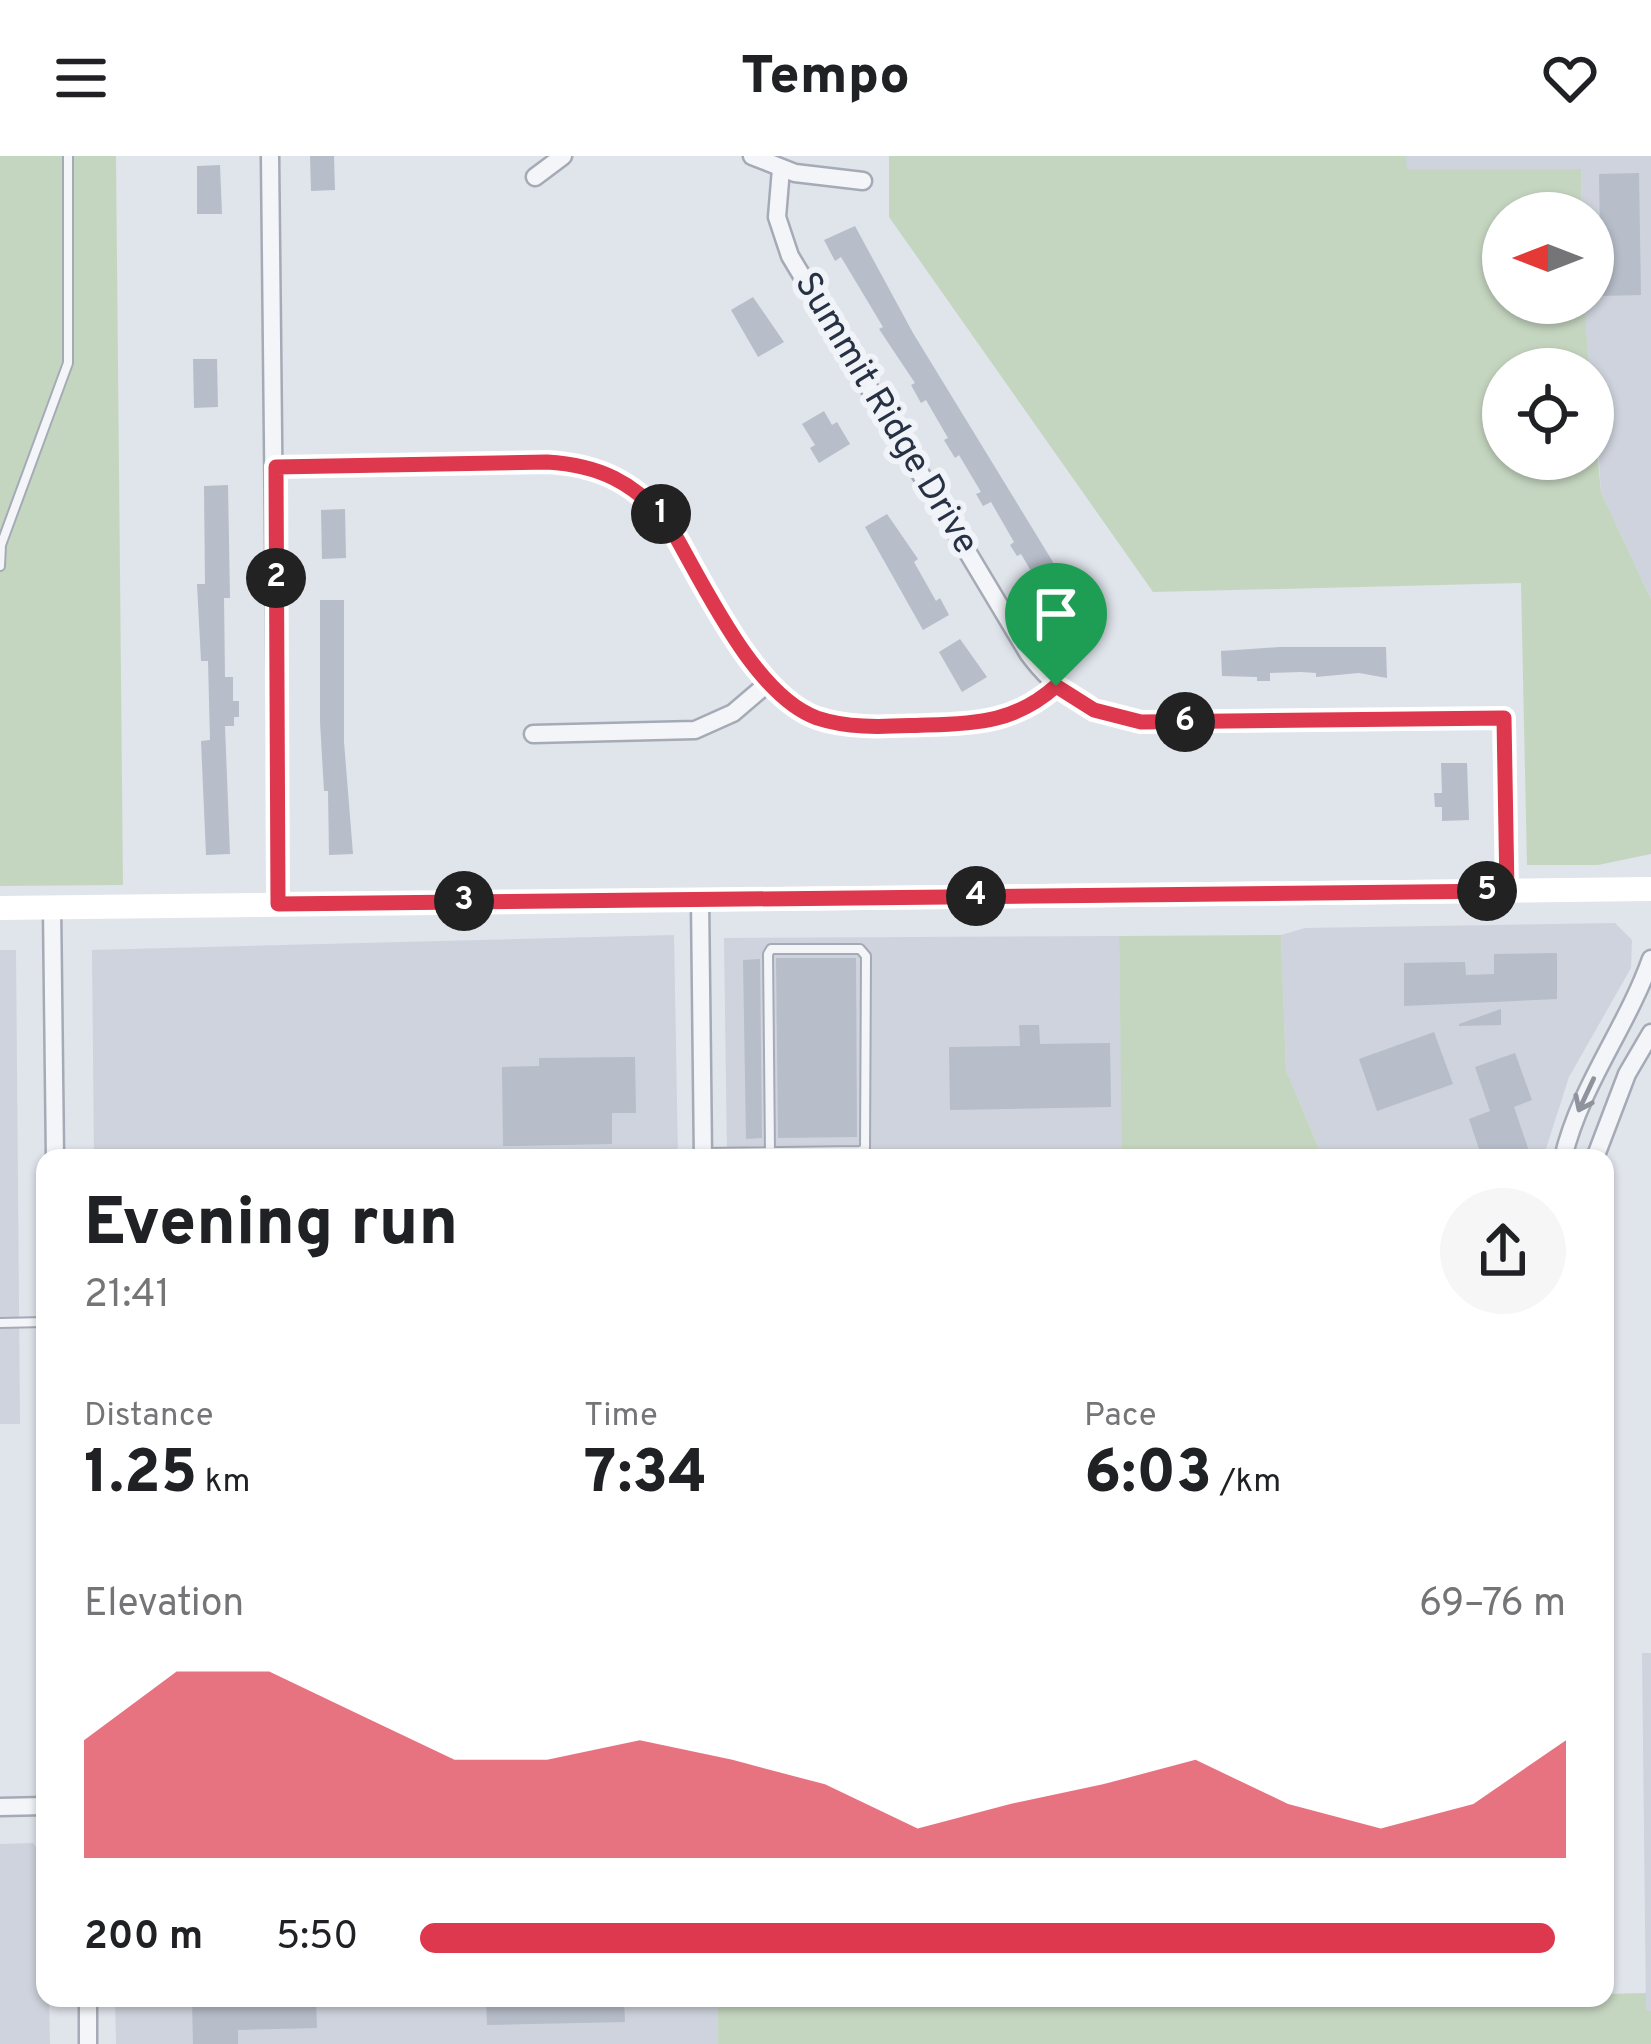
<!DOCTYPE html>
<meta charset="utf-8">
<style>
body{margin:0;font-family:Overpass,sans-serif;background:#f6f6f6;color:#202124;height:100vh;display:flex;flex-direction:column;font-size:45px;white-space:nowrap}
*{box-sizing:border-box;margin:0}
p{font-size:39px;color:#757577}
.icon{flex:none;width:66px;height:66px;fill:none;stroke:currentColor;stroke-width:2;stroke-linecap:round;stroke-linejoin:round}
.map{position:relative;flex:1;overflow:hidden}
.details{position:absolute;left:36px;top:993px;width:1578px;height:858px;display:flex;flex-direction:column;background:#fff;border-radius:24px;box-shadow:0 3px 9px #0004}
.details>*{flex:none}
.needle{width:78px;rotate:270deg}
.controls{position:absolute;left:1482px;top:36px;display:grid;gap:24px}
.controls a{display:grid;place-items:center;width:132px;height:132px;border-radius:50%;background:#fff;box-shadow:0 3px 9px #0004;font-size:60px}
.pin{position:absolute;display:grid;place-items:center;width:102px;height:102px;color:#fff;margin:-123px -51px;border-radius:50% 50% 50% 0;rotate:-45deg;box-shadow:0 0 12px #0007}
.pin .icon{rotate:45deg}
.km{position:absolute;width:60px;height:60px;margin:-30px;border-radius:50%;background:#222;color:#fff;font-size:33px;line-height:60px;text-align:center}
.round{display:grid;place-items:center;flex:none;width:126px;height:126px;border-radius:63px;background:#f6f6f6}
.overview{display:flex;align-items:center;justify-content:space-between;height:204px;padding:0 48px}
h1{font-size:66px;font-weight:800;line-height:90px}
.stats{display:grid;grid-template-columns:repeat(3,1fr);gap:18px;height:204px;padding:12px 48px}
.stats div{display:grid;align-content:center}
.stats b{font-size:60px;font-weight:800}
.stats small{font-size:33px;font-weight:400}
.stats p{font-size:33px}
.chart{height:336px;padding:24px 48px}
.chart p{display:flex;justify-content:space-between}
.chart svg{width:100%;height:216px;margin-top:12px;fill:#dd384d;opacity:.7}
ul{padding:0 48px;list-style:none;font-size:39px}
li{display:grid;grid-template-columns:192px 144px 1fr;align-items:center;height:90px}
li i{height:30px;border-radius:15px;background:#dd384d}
header{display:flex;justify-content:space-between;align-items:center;height:156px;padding:0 48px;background:#fff;font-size:54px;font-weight:800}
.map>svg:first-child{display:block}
.built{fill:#ced3dd}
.green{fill:#c5d6c0}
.building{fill:#b7bdc9}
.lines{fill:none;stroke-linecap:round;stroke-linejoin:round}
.lane-casing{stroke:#a5abb6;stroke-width:12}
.street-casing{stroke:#a5abb6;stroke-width:21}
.lane{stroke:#f4f5f8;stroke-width:8}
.street{stroke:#f4f5f8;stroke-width:16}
.secondary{stroke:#fff;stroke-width:24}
.oneway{stroke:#8e939e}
.route-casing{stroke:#fff;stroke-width:24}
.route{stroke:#dd384d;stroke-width:15}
.labels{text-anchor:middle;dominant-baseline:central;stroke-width:12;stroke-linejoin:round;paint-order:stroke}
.street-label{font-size:36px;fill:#273144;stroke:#f0f3f8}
</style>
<header><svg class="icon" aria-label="menu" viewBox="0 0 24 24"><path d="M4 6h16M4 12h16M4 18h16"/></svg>Tempo<svg class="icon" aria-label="heart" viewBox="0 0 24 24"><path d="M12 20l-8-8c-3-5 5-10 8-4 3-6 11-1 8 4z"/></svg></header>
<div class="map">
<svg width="1651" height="1888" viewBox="0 0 1651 1888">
<rect width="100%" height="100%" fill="#e0e4eb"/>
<!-- built -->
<g class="built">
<polygon points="1406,0 1651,0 1651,443 1601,336 1593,213 1589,213 1584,160 1584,147 1593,147 1593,57 1582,57 1581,13 1406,13"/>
<polygon points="1615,767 1632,784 1631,812 1569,921 1543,1002 1323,1002 1286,914 1281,779 1305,772"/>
<polygon points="674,779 678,1002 94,1002 92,794"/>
<polygon points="1119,780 1123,1002 727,1002 724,782"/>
<polygon points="0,794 16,794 20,1268 0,1268"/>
<polygon points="1642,1497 1651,1497 1651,1855 1646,1855"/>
<polygon points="33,1687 45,1705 45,1842 49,1842 50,1888 0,1888 0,1688"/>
<polygon points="115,1842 717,1842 718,1888 116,1888"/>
</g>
<!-- green -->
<g class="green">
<polygon points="0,0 116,0 123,729 0,730"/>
<polygon points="889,0 1406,0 1407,13 1581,13 1582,57 1503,57 1503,147 1584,147 1589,213 1503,213 1503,303 1593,303 1593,250 1601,336 1651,443 1651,698 1598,709 1527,709 1521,427 1153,436 889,61"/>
<polygon points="1281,779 1286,914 1323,1002 1122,1002 1119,780"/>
<polygon points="1646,1837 1646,1854 1651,1855 1651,1888 718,1888 717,1842 1605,1842 1605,1838"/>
</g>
<!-- building -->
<g class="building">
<polygon points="310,0 334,0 335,34 311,35"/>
<polygon points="220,9 222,58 197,58 197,10"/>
<polygon points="1639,17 1641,139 1601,140 1599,18"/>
<polygon points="855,70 913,177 1078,447 1054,462 1043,444 1047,442 1021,398 1017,400 1010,389 1014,386 991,346 983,350 976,338 981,336 959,299 955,302 944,284 948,282 926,244 921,247 911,229 915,227 879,173 883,171 841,101 835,105 824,84"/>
<polygon points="753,141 784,186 758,201 731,154"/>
<polygon points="193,203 217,203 218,251 194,252"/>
<polygon points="824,255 832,269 837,266 850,288 819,307 810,292 815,289 802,268"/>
<polygon points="228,329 230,442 224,442 225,521 233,521 233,545 239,545 239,561 234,561 234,570 225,570 230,698 206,699 201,585 210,584 208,505 201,505 197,428 205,428 204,330"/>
<polygon points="345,353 346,402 322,403 321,354"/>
<polygon points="887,358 918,403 914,406 936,445 940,442 949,459 923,474 865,371"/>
<polygon points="320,444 344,444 344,586 353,698 329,699 328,635 324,635 320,566"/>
<polygon points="960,483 987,521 962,536 939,496"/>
<polygon points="1280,491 1386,491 1387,522 1359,517 1316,521 1316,517 1301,516 1270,517 1270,525 1257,525 1257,521 1222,520 1221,495"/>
<polygon points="1441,607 1467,607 1469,664 1442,665 1442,651 1435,651 1434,637 1442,637"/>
<polygon points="1557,797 1557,843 1404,850 1404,807 1465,806 1466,819 1494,818 1494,798"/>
<polygon points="776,802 856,802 857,981 778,982"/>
<polygon points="760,803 762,982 746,983 743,804"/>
<polygon points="1501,853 1501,869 1459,870 1459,868"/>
<polygon points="1019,869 1039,869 1040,888 1110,887 1111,951 950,954 949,891 1020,890"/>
<polygon points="1434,876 1453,928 1377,955 1359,903"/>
<polygon points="1515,897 1532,944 1514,951 1529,995 1509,1002 1482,1002 1469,963 1490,955 1475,911"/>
<polygon points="635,901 636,957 612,957 612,988 503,990 502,911 539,910 539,902"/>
<polygon points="192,1842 316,1842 317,1872 238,1874 238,1888 193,1888"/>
<polygon points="486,1842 624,1842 625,1866 487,1869"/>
</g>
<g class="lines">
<defs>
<g id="lane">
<polyline points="0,410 1,389 68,207 68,0"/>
<polyline points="705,997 860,995 865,993 866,800 860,793 771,793 768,798 770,996"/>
<polyline points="0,1167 45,1166"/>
</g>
<g id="street">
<polyline points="270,0 278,748"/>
<polyline points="752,0 795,17 863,25"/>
<path d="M781 13 777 61 790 100 1028 497C1057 537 1092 557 1141 566L1504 562 1507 735"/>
<polyline points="535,21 563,0"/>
<path d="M276 311 546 306C599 309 634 326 668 367 702 424 753 539 817 562 853 574 891 570 928 569 979 568 1017 565 1056 530"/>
<polyline points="533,578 695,574 733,557 767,528"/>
<polyline points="700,743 703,1002"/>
<polyline points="52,751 55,1002"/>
<path d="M1563 1002C1580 930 1627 871 1651 803"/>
<polyline points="1595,1002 1627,918 1651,877"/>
<polyline points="0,1651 45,1650"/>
<polyline points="88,1842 88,1888"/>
</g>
</defs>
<!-- lane casing -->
<use href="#lane" class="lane-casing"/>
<!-- street casing -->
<use href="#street" class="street-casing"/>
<!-- lane -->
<use href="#lane" class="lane"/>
<!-- street -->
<use href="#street" class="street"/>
<!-- secondary -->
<polyline class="secondary" points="0,752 1651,733"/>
</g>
<!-- one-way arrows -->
<defs><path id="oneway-shaft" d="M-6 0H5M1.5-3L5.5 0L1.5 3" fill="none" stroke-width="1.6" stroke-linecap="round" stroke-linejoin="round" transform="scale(3)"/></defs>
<use class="oneway" href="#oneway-shaft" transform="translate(1586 939) rotate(115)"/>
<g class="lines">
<defs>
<path id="route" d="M547 306C599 309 634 326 668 367 702 424 753 539 817 562 853 574 891 570 927 569 978 568 1017 565 1056 530L1094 554 1141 566 1504 562 1507 735 278 748 276 311Z"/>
</defs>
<!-- route casing -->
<use href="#route" class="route-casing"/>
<!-- route -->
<use href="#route" class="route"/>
</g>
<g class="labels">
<!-- street labels -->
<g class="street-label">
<text transform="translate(885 258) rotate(59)">Summit Ridge Drive</text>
</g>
</g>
</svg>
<div class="controls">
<a><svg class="needle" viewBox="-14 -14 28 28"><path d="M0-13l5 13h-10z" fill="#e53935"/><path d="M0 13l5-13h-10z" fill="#757577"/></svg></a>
<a><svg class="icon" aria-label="locate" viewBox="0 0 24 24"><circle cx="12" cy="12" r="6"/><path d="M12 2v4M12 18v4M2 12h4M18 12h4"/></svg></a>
</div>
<div class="pin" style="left:1056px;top:530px;background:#1e9e55"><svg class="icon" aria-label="arrive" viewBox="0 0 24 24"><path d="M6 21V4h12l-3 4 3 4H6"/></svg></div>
<b class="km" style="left:661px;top:358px">1</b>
<b class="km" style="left:276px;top:422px">2</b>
<b class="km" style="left:464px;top:745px">3</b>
<b class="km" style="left:976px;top:740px">4</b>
<b class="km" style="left:1487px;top:735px">5</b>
<b class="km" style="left:1185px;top:566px">6</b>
<section class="details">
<div class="overview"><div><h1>Evening run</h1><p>21:41</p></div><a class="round"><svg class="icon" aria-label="share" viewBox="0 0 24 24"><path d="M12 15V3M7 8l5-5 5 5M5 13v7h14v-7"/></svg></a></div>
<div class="stats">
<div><p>Distance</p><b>1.25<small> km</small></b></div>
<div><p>Time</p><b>7:34</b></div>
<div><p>Pace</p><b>6:03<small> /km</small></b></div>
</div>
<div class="chart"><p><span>Elevation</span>69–76 m</p>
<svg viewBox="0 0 160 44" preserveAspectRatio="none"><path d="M0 44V20L10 6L20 6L30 15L40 24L50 24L60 20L70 24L80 29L90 38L100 33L110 29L120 24L130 33L140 38L150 33L160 20V44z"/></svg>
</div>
<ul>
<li><b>200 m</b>5:50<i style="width:99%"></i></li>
</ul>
</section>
</div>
